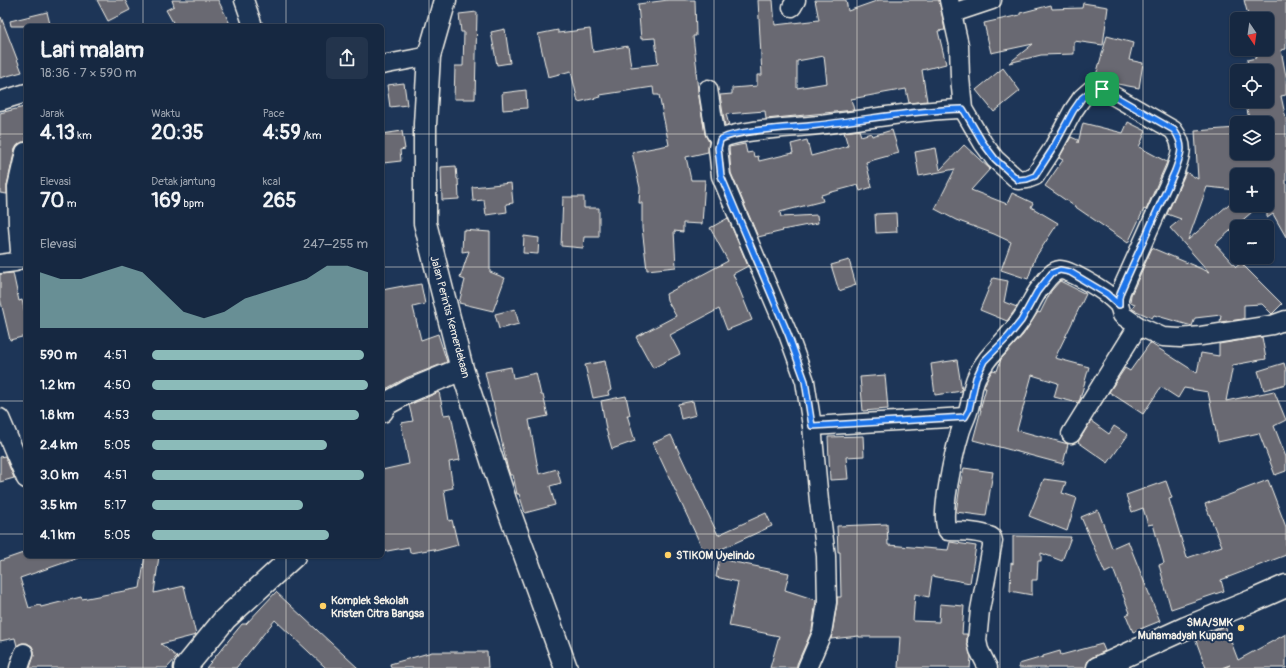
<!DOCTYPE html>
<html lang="id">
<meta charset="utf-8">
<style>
body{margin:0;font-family:Pangolin,sans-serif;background:#23344c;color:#f1f3f6;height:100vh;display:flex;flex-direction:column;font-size:15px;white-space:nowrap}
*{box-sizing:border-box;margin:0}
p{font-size:13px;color:#9ea6b1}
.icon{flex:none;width:22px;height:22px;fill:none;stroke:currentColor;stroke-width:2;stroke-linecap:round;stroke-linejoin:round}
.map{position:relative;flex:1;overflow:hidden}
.panel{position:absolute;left:24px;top:24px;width:360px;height:534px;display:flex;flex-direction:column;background:#162841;border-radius:6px;box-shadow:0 1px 3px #0004,0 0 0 1px #35445a}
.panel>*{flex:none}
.needle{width:26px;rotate:167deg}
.buttons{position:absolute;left:1230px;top:12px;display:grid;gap:8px}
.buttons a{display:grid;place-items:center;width:44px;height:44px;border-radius:6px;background:#162841;box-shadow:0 1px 3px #0004,0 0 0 1px #35445a;font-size:20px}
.pin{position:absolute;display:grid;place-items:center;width:34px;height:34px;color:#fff;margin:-17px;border-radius:8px;box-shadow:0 2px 6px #0006}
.round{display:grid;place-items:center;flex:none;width:42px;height:42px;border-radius:6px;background:#23344c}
.headline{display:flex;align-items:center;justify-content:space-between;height:68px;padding:0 16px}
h1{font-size:22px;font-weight:700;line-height:30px}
.stats{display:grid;grid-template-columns:repeat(3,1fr);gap:6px;height:68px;padding:4px 16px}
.stats div{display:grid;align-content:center}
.stats b{font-size:20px;font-weight:700}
.stats small{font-size:11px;font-weight:400}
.stats p{font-size:11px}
.chart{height:112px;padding:8px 16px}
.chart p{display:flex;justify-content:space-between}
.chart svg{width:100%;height:72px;margin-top:4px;fill:#8bbbb9;opacity:.7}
ul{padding:0 16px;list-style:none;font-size:13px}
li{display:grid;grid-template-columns:64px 48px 1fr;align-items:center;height:30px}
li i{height:10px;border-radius:5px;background:#8bbbb9}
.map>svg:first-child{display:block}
.building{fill:#696972;stroke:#f4f1e8;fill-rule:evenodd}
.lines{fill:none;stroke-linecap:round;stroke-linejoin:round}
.minor-casing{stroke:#f4f1e8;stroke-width:21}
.tertiary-casing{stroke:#f4f1e8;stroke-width:25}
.minor{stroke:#1d3557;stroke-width:18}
.tertiary{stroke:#1d3557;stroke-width:22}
.route-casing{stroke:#fff;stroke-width:8}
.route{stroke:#1a73e8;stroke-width:5}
.grid{fill:none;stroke:#f4f1e8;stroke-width:1;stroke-opacity:0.55}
.poi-dot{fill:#ffd166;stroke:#1d3557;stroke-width:1.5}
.labels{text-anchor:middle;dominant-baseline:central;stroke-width:4;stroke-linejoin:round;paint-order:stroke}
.street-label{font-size:11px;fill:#f4f1e8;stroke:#1d3557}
.poi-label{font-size:11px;font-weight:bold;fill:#f4f1e8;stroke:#1d3557;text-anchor:start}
</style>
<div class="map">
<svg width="1286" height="668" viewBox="0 0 1286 668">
<rect width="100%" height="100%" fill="#1d3557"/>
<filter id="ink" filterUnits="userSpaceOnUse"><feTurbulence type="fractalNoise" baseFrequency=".025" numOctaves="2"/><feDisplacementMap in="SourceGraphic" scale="8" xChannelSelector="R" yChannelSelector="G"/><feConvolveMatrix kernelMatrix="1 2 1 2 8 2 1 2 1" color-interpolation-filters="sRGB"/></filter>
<g filter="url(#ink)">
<!-- building -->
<g class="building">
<polygon points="97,0 125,0 130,10 108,21"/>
<polygon points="172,0 218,0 231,26 175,26 166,10 174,6"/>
<polygon points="668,0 695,0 696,36 693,36 697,71 696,71 698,91 705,134 709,142 708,152 686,157 691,180 705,180 702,224 683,223 683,232 674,231 676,267 647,270 642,228 642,203 639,203 640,188 632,152 669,145 659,95 654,95 653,87 600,95 601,97 578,102 571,71 548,77 538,34 558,30 558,33 590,29 593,52 628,46 631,67 658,64 655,38 641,39 638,4"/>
<path d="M758 0H773L775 25 819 20 815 0H846L848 11 879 0H939L945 30 938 31 946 64 922 70 927 101 909 103 906 89 851 99 854 110 766 119 765 111 726 114 729 125 725 126 720 95 732 94V88L757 86V75H762ZM824 56 827 83 797 88V61Z"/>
<polygon points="1244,0 1286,0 1286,49 1281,50 1286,76 1286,95 1281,96 1286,119 1286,237 1273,214 1267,218 1267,175 1237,175 1237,190 1207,187 1188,240 1237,197 1237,205 1260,205 1215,244 1236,267 1241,263 1282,304 1272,314 1262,304 1244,305 1244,319 1220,322 1221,315 1195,318 1192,326 1154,315 1152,318 1132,309 1135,304 1130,302 1131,295 1152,248 1209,272 1170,228 1181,219 1167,214 1186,172 1198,179 1195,131 1237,128 1237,153 1267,153 1267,123 1250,123 1245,101 1267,101 1267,71 1249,71 1247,60 1256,58 1254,49 1267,49 1267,19 1249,19"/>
<polygon points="1083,3 1108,7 1103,45 1074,41 1074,54 1041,55 1009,63 1033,44 991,53 984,23 1020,15 1020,13 1051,5 1052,9 1082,8"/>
<polygon points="47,12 50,24 43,26 11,26 10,21"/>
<polygon points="477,12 475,99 454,99 455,66 463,66 464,32 461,32 459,14"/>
<polygon points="1,17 22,72 0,78 0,18"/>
<polygon points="505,29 510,63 497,65 491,32"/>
<polygon points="1107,36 1133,43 1129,60 1143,63 1139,88 1112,83 1102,79 1095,79"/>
<polygon points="1003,68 1020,91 994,112 976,90"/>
<polygon points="404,83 407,105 390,107 387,85"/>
<polygon points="526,90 527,108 503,110 502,93"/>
<polygon points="24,107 26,115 26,142 22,142 18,145 15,149 7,185 7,194 0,193 0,113"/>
<polygon points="1128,122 1146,131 1139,147 1167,162 1146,210 1144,209 1128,243 1045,186 1063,160 1059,158 1071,137 1078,140 1078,143 1083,123 1123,133"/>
<polygon points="859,130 861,136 871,133 872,136 892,130 899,153 866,162 872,187 860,191 858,185 821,195 823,201 780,212 781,217 817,215 818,223 782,230 783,231 758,237 731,173 729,147 745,144 747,153 753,152 754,157 758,156 759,161 793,153 791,144 807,140 811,156 848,146 844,132"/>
<polygon points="402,131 405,149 400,150 401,161 383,163 382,152 382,134"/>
<polygon points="964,145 990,169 971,190 1007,204 1012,193 1033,203 1031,207 1058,223 1035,258 1028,279 1001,270 1011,242 994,234 956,220 935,209 955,169 919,176 915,152 936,148 940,170"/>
<polygon points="456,166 457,179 458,179 459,199 442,200 441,167"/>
<polygon points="511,183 513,203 506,204 507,212 486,215 484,200 473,201 472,187"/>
<polygon points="563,197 584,197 584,208 599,208 599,237 584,237 583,248 561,246"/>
<polygon points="896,213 897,232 876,233 875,214"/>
<polygon points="728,218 748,266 733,274 752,320 727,330 719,309 670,335 680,354 653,368 636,337 676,316 667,300 666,294 728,261 710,228"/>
<polygon points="463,230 490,232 490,272 505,278 493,311 459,303 465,280 460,278 469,251 462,252"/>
<polygon points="524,236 539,238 538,254 523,253"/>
<polygon points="849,260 856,285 839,291 831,265"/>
<polygon points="13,273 19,301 22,300 26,318 26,336 10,340 0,298 0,274"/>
<polygon points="993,278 1008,281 1004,302 1017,307 1007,321 980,310"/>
<polygon points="1060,281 1086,294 1055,358 1089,367 1080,399 1078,403 1054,397 1058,383 1032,375 1017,430 1068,444 1063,464 973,440 981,410 980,410 986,388 984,388 984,386 990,374 993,370 997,371 1001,359 1023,335 1038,312 1040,313 1051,291"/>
<polygon points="421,284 425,304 413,307 421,340 438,334 447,362 406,378 382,391 382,290 403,286 403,287"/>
<polygon points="515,309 519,324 499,329 495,314"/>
<polygon points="1262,337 1266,359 1233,365 1226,401 1274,391 1286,420 1274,426 1286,457 1286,471 1275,475 1259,433 1218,442 1208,392 1184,388 1178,398 1161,387 1143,414 1109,392 1125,368 1130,371 1150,343 1197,373 1201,353 1219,356 1219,344"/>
<polygon points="957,360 962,391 935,395 931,364"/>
<polygon points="605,361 611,390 608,392 609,395 593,398 585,365"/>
<polygon points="1284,363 1286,370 1286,384 1264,390 1258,371"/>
<polygon points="511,367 513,378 536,373 541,395 543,395 548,416 529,420 539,474 557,469 561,483 550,486 555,505 525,513 519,494 517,494 513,475 510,475 507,466 493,402 492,402 485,372"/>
<polygon points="885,375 888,409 863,411 860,377"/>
<polygon points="439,392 444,415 451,414 460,460 449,462 453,488 444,490 449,521 452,520 458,545 435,551 434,549 410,553 409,547 382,552 382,470 409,464 401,423 413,421 409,405"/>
<polygon points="626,396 630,415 627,415 635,441 612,449 606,429 601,401"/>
<polygon points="693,401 696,415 681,419 678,404"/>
<polygon points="1091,421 1109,434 1114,426 1128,435 1108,463 1078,442"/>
<polygon points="671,435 718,535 766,513 772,526 706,556 653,443"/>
<polygon points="863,436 864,456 846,457 848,479 830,480 828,437"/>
<polygon points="5,456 14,478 0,482 0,457"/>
<polygon points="964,468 993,472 986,516 956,512 961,480"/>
<polygon points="1044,479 1066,482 1062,493 1077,498 1067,531 1029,516"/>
<polygon points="1268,480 1286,527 1286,555 1221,580 1224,591 1171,609 1159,565 1164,563 1153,524 1148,525 1143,508 1132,512 1126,495 1166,481 1172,498 1169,499 1187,558 1222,546 1205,504"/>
<polygon points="1098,510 1112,548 1128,541 1160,621 1133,632 1126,615 1130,613 1113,569 1105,573 1081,517"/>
<polygon points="887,524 888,545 948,550 950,542 976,546 970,583 932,576 929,597 915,594 913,621 939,622 940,604 964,606 962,634 967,634 967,643 971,657 970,668 898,668 900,637 859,637 859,636 831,639 837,604 837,597 841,597 840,552 838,552 837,526"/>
<polygon points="1013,536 1071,537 1062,561 1041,553 1041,561 1038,561 1037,580 1032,580 1032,595 1010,591 1011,563 1013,564"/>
<polygon points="26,552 26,556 77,556 78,558 20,578 29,608 40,605 41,607 81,597 82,599 140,588 145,556 159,556 154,593 184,586 196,635 161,644 177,657 167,668 30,668 34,656 34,651 32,646 27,643 22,643 17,646 15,638 0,641 0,561"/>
<polygon points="719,559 789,573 785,590 816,600 812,630 797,664 797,668 770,668 779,636 729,626 738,582 716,577"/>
<polygon points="276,592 358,668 326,668 275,620 236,668 206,668 242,624 246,624"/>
<polygon points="1225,626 1238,660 1286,634 1286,668 1224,668 1230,665 1221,668 1206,668 1195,638"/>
<polygon points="1102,644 1105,651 1093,657 1088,660 1086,668 1019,668 1019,664 1043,657 1043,656 1060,651 1061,655"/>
<polygon points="432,652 487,652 488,668 391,668 390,664"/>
</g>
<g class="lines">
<defs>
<g id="minor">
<polyline points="244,0 252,23"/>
<path d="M949 0 959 45 960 77 963 109 983 143 995 159 1018 180 1027 179 1035 176 1052 150 1073 111 1082 98 1091 90 1102 89 1173 130C1185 146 1181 154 1175 171L1121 291 1119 298V305L1122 315 1138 326 1163 337 1180 338 1201 336 1272 325 1286 320"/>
<polyline points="792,7 796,0"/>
<polyline points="953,13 992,0"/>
<polyline points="382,65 429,56"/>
<polyline points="708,89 715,132 720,140"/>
<polyline points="0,101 26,93"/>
<polyline points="0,264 15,262 19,258 20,251 18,226 17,187 25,152"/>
<polyline points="0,418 26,479"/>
<polyline points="812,426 965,417"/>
<polyline points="1071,434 1138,326"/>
<polyline points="19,668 24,653"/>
<path d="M807 668 822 633 827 602 826 556 819 501 812 426 805 381 788 334 721 176 718 148 720 140C733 130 790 128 809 126 861 121 911 110 963 109"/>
<path d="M988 668 979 650 977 641 980 610 993 541C992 538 993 537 989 536 980 532 959 531 948 531 938 521 955 449 960 433 962 425 967 417 969 408 972 398 972 385 977 376 987 354 1007 341 1020 321 1028 311 1032 298 1040 288 1046 281 1051 271 1060 270 1068 269 1101 289 1108 295 1112 298 1116 302 1119 305"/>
</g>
<g id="tertiary">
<polyline points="445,0 429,56 425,124 425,223 462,369 505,500 566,668"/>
<polyline points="382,411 386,404 411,390 462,369"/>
<polyline points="185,668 225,619 294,556"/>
<polyline points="1098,668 1186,628 1252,601 1286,586"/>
</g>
</defs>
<!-- minor casing -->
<use href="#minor" class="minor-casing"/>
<!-- tertiary casing -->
<use href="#tertiary" class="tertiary-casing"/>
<!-- minor -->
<use href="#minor" class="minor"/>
<!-- tertiary -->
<use href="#tertiary" class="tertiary"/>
</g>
</g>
<g class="lines" filter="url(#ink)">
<defs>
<path id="route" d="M1102 89 1174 130C1185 146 1181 154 1175 171L1121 291 1119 298V305L1107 294 1070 272 1060 270 1052 273 1037 292 1021 321 1008 337 984 361 976 378 969 410 965 417 812 426 805 381 788 334 721 176 718 148 720 140C733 130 790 128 809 126 861 121 911 110 963 109L983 143 995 159 1018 180 1027 179 1035 176 1052 150 1073 111 1082 98 1092 90Z"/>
</defs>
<!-- route casing -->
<use href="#route" class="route-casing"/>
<!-- route -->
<use href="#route" class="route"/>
</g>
<!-- grid -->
<path class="grid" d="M143 0V26M286 0V26M429 0V668M572 0V668M714 0V668M857 0V668M1000 0V668M1143 0V668M0 134H26M382 134H1237M1267 134H1286M0 267H26M382 267H1286M0 401H26M382 401H1286M0 534H26M382 534H1286M143 556V668M286 556V668"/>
<!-- markers -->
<g class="poi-dot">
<circle cx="668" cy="555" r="4"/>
<circle cx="323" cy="606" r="4"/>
<circle cx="1241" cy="628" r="4"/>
</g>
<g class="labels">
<!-- street labels -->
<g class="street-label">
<text transform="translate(450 317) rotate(75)">Jalan Perintis Kemerdekaan</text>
</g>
<!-- poi labels -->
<g class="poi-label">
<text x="676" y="555">STIKOM Uyelindo</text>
<text x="331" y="600">Komplek Sekolah<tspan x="331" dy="13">Kristen Citra Bangsa</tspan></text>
<text x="1233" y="622" text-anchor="end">SMA/SMK<tspan x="1233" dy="13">Muhamadyah Kupang</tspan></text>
</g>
</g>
</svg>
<div class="buttons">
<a><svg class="needle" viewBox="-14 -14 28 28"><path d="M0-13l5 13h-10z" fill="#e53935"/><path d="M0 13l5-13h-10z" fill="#9ea6b1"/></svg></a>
<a><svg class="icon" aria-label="locate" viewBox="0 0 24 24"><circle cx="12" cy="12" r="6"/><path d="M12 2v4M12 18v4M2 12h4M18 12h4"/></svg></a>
<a><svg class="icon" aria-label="layers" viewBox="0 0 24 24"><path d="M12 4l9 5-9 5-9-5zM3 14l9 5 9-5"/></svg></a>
<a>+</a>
<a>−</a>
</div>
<div class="pin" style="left:1102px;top:89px;background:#1e9e55"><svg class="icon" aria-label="arrive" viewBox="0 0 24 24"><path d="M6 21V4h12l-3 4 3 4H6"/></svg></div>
<section class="panel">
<div class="headline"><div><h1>Lari malam</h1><p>18:36 · 7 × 590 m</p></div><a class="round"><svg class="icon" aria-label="share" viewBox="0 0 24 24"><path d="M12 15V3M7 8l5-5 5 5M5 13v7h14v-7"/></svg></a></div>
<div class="stats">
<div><p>Jarak</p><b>4.13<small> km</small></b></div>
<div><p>Waktu</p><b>20:35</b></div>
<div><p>Pace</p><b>4:59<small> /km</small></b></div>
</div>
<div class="stats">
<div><p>Elevasi</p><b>70<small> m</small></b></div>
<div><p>Detak jantung</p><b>169<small> bpm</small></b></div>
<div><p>kcal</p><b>265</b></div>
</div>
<div class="chart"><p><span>Elevasi</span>247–255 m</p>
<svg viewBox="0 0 160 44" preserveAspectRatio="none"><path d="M0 44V10L10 14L20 14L30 10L40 6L50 10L60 22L70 34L80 38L90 34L100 26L110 22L120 18L130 14L140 6L150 6L160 10V44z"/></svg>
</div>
<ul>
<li><b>590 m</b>4:51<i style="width:98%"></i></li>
<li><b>1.2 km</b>4:50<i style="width:100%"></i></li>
<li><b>1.8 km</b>4:53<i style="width:96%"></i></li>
<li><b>2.4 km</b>5:05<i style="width:81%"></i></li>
<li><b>3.0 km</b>4:51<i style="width:98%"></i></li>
<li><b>3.5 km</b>5:17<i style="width:70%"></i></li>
<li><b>4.1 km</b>5:05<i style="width:82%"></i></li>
</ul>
</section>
</div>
